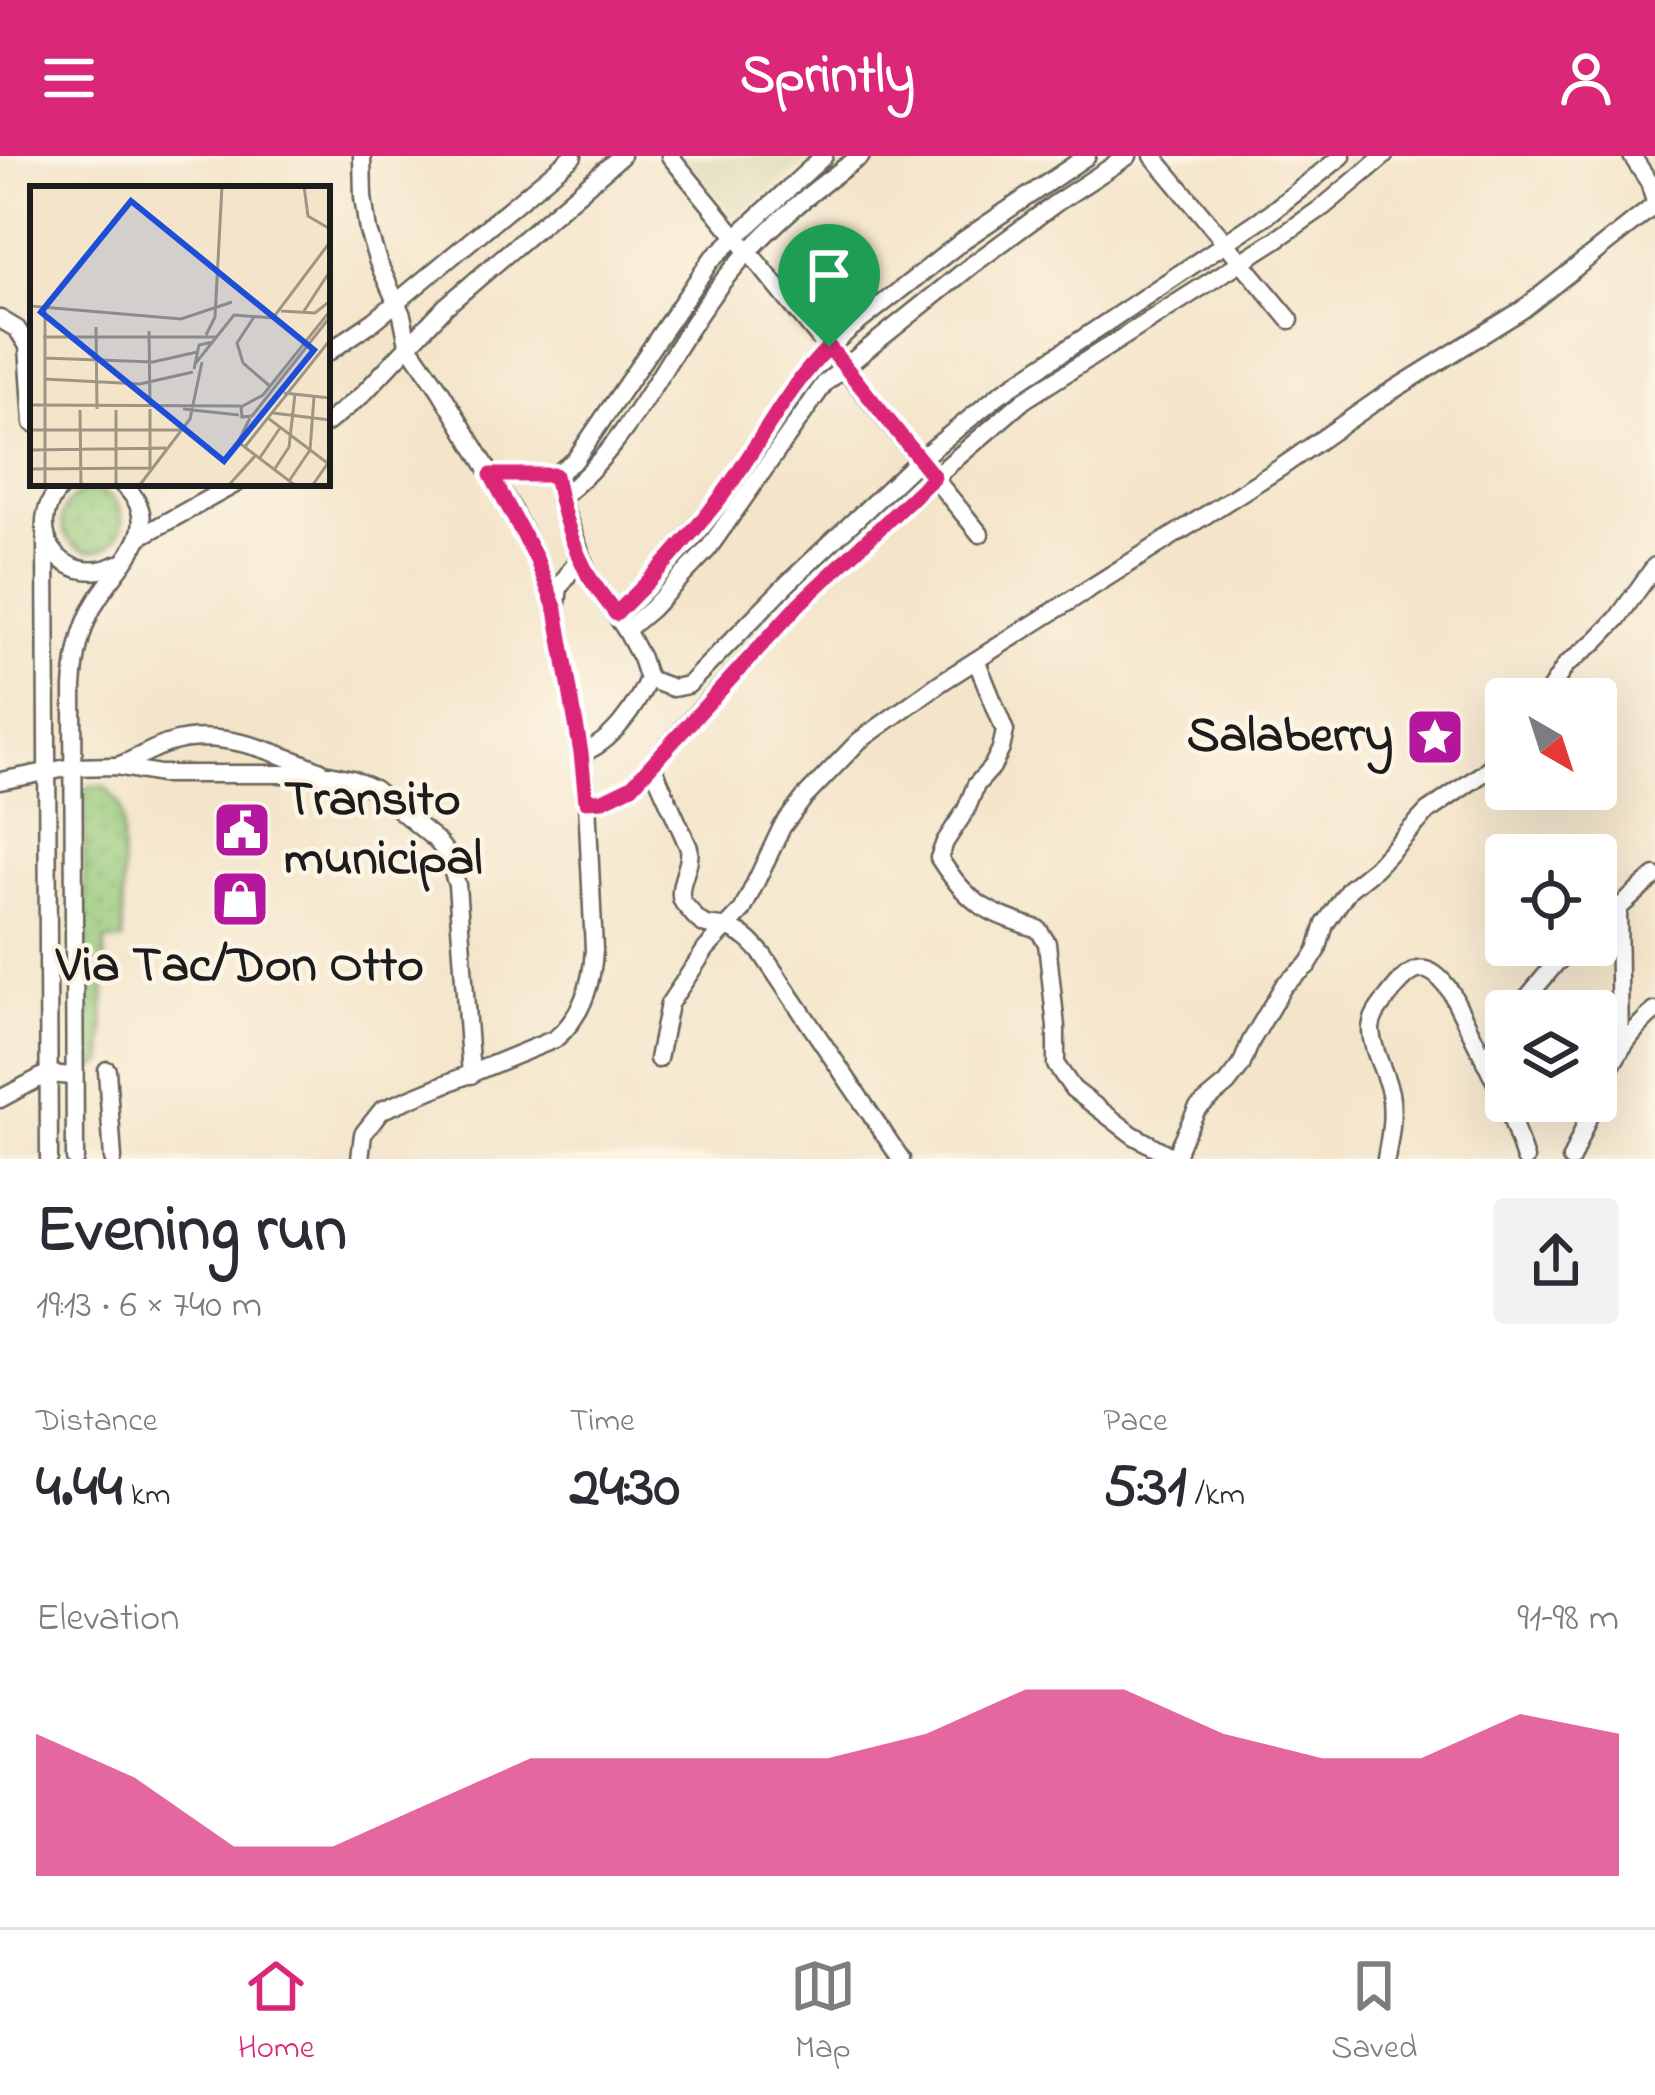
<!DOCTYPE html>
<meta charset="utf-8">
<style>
body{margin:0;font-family:"Indie Flower",sans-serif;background:#f2f2f3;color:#2b2b33;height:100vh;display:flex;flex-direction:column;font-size:45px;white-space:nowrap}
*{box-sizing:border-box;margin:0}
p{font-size:39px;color:#7c7c81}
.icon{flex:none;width:66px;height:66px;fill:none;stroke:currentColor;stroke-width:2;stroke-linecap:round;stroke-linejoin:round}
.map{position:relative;height:1003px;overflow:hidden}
.details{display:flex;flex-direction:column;background:#fff;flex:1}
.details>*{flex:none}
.needle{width:78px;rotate:141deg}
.tools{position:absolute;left:1485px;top:522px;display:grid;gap:24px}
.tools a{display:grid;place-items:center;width:132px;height:132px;border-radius:12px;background:#fff;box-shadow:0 12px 48px #0002;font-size:60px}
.pin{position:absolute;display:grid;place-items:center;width:102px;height:102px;color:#fff;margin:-123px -51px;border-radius:50% 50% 50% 0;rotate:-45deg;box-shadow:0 0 12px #0007}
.pin .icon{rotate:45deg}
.round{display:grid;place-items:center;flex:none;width:126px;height:126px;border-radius:12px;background:#f2f2f3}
.overview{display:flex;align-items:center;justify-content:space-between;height:204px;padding:0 36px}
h1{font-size:66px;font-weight:800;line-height:90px}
.stats{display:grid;grid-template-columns:repeat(3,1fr);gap:18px;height:204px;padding:12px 36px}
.stats div{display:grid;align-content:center}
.stats b{font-size:60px;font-weight:800}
.stats small{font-size:33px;font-weight:400}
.stats p{font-size:33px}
.chart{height:336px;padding:24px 36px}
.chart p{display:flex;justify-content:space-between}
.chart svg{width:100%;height:216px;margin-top:12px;fill:#db2777;opacity:.7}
header{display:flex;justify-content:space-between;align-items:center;height:156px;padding:0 36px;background:#db2777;color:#fff;font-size:54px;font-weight:800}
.tab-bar{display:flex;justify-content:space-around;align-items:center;height:168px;border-top:3px solid #e1e1e2;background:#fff;font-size:33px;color:#7c7c81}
.tab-bar a{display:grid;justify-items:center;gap:6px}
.tab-bar .selected{color:#db2777}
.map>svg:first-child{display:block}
.built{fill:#e1dcba}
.green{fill:url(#green-dots);stroke:#59724b;stroke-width:3}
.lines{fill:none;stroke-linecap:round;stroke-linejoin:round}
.minor-casing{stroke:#686259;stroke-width:21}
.minor{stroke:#fff;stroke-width:16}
.route-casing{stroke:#fff;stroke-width:24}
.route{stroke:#db2777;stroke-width:15}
.labels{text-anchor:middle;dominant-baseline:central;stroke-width:9;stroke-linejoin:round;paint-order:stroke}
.poi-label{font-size:51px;font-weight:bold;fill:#1c1c1c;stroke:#fcf5e5;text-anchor:end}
.inset-road{fill:none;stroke:#9e9584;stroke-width:3}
.view{fill:#1d4ed8;fill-opacity:0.15;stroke:#1d4ed8;stroke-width:6}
.inset-edge{fill:none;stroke:#1c1c1c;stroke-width:6}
</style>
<header><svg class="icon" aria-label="menu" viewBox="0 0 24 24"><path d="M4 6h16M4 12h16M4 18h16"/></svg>Sprintly<svg class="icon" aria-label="person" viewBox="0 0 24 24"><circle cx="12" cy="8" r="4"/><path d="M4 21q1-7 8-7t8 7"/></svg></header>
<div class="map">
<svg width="1655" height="1003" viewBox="0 0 1655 1003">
<defs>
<pattern id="green-dots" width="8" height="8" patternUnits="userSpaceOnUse" patternTransform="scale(3)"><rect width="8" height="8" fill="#96c97a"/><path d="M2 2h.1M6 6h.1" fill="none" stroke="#81ac69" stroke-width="1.8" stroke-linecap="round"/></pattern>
</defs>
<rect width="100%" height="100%" fill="#fcf5e5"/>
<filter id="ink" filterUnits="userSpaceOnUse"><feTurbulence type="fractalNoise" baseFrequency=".00833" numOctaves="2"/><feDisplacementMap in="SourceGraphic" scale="24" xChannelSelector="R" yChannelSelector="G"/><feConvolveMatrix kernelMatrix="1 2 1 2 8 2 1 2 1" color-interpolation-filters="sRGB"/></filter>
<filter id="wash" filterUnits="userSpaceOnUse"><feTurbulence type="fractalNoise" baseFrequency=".004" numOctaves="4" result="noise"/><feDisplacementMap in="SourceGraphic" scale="48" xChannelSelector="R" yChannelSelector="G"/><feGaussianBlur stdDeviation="2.7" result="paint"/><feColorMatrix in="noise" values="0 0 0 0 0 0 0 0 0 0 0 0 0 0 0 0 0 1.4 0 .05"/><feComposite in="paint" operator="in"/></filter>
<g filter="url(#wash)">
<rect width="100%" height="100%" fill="#f4e5ca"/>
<!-- built -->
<polygon class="built" points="681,0 811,0 735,63"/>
<!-- green -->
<g class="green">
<circle cx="92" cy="365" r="30"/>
<polygon points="90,630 105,631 120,649 122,666 123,785 105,785 104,906 92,913 87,912 86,907 84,636"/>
</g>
</g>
<g filter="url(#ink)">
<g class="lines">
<defs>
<g id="minor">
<polyline points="362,0 363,41 368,75 378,106 402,159 408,188 440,234 512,353 536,402 554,448"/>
<polyline points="670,0 980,378"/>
<polyline points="1153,0 1290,164"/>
<polyline points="1632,0 1649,26 1655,46"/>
<polyline points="0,163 17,173 28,190 33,267"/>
<polyline points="327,197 374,165 573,0"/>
<polyline points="327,267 362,239 446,150 621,0"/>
<polyline points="491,319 555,319 575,304 711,104 824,0"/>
<path d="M66 327C17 368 61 436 118 408"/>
<path d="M558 337 589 420 626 474 641 502 648 523C636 551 611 588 581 597"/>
<path d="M559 343C629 289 662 207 713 138 753 84 806 38 861 0"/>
<polyline points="46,380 49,1003"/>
<polyline points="141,380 237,327"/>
<polyline points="616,458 656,417 722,340 815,204 849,174 965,83 1087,0"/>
<polyline points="626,474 651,453 708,393 825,227 972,109 1056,47 1128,0"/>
<path d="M977 506 1005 575 1001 593 992 611 976 629 966 654 945 686 939 702C969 749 986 756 1038 773L1047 787 1056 871V909L1073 933 1133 979 1176 1003"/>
<polyline points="648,523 673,532 688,529 788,427 920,303 1000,238 1270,57 1342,0"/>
<polyline points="1544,543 1566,509 1596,485 1617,463 1655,410"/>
<path d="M652 609 689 692C692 709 679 724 681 740 681 746 687 751 691 756 707 777 713 766 733 774 747 780 754 789 763 799L901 1003"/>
<path d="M117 610C135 604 152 592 170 587 219 572 276 596 321 615"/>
<polyline points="0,625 72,611 116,610 160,618 329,618 352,623 374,633 436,684 447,698 457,729 471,919"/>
<polyline points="587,645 603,644 632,630 698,556 801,446 901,350 1024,244 1277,83 1323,51 1384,0"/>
<polyline points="1618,752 1620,892"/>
<polyline points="1596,772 1655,720"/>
<polyline points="1516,855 1556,807 1577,789"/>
<polyline points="658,903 669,848 706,793 742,755 782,671 804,642 859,585 940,527 1280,312 1382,241 1522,154 1655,49"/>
<polyline points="1485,906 1506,868"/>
<polyline points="107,914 113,1003"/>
<polyline points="0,943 47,918 74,920"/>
<path d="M75 1003 73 531C75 501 80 475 94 449 116 408 172 371 121 327"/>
<path d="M360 1003 363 978 382 954 555 883C582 861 592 827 594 794L587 645 581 597 556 454 559 432 580 400"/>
<polyline points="1176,1003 1180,988 1197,953 1227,928 1241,910 1251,885 1284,829 1309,808 1317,795 1325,768 1349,733 1375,712 1427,656 1482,618 1506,597"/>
<path d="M1386 1003C1390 981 1394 959 1390 937 1386 917 1372 895 1371 874 1371 861 1380 850 1388 841 1411 811 1426 800 1451 836L1507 949 1525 1003"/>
<path d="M1571 1003C1594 951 1610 891 1655 855"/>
</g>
</defs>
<!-- minor casing -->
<use href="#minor" class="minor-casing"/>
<!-- minor -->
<use href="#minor" class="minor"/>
</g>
</g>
<g class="lines" filter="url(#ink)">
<defs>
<path id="route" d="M829 191 934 321 801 446 632 630 603 644 586 645 581 597 556 454 536 402 491 319H555C561 352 572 389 588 419 596 432 607 445 616 458 653 422 689 382 721 341 758 292 785 233 829 191Z"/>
</defs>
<!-- route casing -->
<use href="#route" class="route-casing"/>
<!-- route -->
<use href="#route" class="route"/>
</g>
<!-- icons -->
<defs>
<symbol id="sight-square" viewBox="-11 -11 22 22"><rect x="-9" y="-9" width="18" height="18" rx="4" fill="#b5179e" stroke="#fcf5e5"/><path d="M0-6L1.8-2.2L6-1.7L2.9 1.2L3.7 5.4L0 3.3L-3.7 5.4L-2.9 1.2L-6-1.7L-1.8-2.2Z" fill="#fff"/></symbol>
<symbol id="civic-square" viewBox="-11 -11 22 22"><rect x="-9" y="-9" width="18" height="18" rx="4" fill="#b5179e" stroke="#fcf5e5"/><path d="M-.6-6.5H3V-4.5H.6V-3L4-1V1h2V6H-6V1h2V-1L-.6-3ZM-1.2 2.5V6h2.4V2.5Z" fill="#fff"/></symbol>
<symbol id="shop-square" viewBox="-11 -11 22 22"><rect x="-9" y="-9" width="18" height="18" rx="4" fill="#b5179e" stroke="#fcf5e5"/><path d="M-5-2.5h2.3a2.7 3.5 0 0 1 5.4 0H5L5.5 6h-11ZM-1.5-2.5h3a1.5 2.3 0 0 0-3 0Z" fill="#fff"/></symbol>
</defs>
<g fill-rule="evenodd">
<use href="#sight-square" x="1402" y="548" width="66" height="66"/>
<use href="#civic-square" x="209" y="641" width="66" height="66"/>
<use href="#shop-square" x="207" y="710" width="66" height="66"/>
</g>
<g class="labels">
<!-- poi labels -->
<g class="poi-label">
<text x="1393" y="581">Salaberry</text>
<text x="284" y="645" text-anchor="start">Transito<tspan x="284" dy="59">municipal</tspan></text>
<text x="240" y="811" text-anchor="middle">Via Tac/Don Otto</text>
</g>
</g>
<!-- overview -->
<g transform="translate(30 30)">
<rect width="300" height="300" fill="#f4e5ca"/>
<path class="inset-road" d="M274 0 278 30 300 43M0 120 151 133 202 116M251 125 285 127 300 115M274 125 300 85M300 125 233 209 211 221 212 231 222 230 300 131M66 141 67 223M119 145 120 219M176 149 185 131 192 0M13 151H187M14 172 123 176 167 166M213 177 241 201M213 177 207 157 224 131M165 178 204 129 243 132 300 56M164 183 169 159 183 156M14 193 110 198 163 186M254 207 300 212M0 219 211 220M120 223V282M153 223 209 229M50 224 51 300M86 224V300M243 227 300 234M220 232 208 256 266 300M238 232 300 279M0 244H152M214 262 300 154M0 264 136 262M229 273 250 242M0 283 121 282M244 284 259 261 265 208M259 295 280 264 284 211M15 300V122M109 300 160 233 172 176M198 300 225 270M282 300 298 277 300 251"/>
<path class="view" d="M101 15 284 164 194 275 11 126Z"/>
<rect width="300" height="300" class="inset-edge"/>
</g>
</svg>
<div class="tools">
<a><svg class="needle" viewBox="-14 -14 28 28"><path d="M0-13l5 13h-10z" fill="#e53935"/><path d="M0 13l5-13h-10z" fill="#7c7c81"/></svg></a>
<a><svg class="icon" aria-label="locate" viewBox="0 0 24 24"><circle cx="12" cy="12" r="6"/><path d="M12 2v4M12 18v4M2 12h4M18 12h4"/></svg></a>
<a><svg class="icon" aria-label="layers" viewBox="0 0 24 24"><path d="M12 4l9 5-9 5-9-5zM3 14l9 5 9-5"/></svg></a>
</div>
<div class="pin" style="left:829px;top:191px;background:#1e9e55"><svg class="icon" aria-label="arrive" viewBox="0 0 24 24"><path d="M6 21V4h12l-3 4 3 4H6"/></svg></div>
</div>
<section class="details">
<div class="overview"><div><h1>Evening run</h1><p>19:13 · 6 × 740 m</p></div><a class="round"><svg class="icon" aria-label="share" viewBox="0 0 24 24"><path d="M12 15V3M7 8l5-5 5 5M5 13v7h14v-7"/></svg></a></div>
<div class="stats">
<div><p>Distance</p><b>4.44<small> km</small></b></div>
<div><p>Time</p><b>24:30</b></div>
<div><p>Pace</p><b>5:31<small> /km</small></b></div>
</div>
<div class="chart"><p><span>Elevation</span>91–98 m</p>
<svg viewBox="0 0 160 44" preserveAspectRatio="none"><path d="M0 44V15L10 24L20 38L30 38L40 29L50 20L60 20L70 20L80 20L90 15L100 6L110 6L120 15L130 20L140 20L150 11L160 15V44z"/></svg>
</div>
</section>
<nav class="tab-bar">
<a class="selected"><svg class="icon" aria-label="home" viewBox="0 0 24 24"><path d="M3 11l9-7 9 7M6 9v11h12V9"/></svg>Home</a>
<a><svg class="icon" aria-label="map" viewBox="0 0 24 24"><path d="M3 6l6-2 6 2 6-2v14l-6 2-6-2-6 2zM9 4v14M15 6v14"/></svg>Map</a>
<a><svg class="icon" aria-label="saved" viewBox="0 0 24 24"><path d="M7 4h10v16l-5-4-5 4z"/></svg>Saved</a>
</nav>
